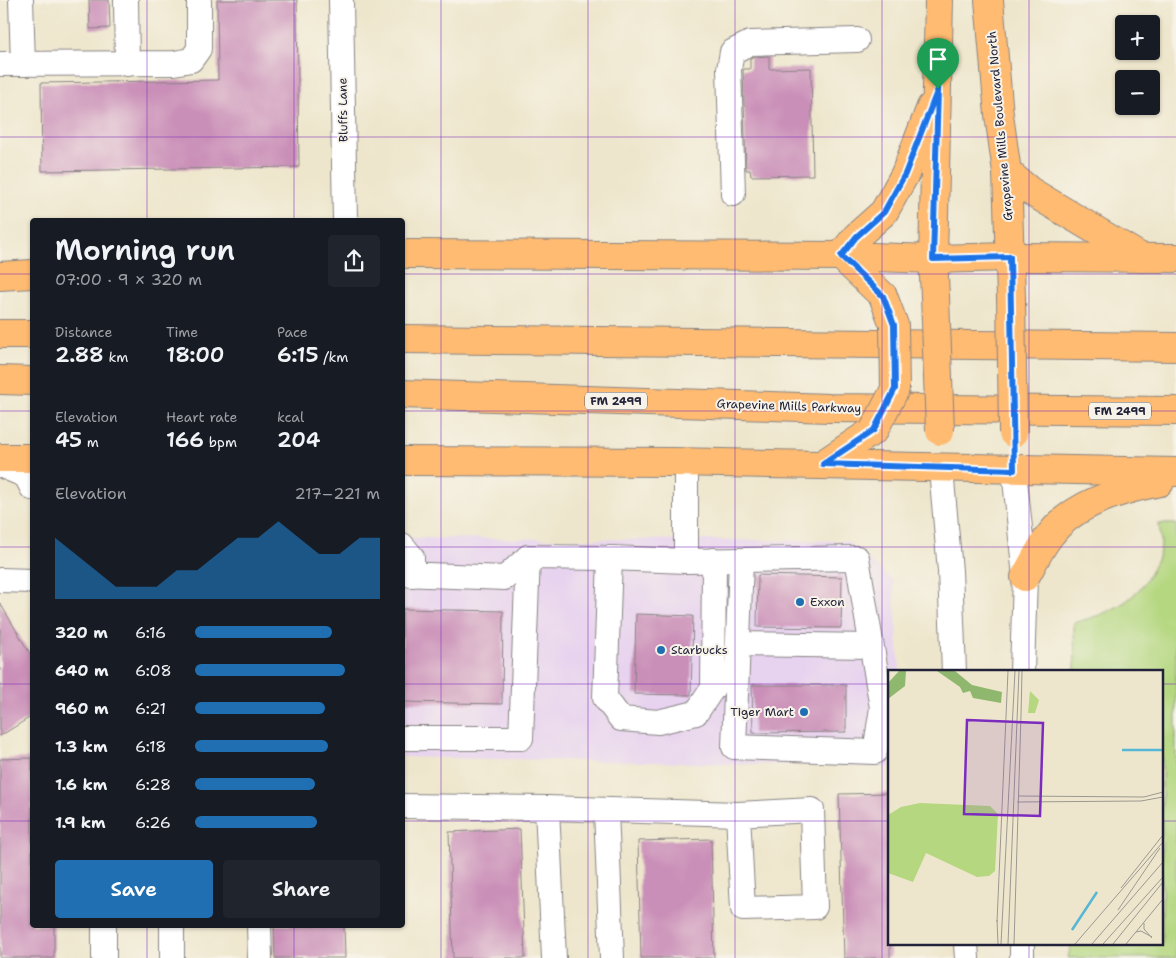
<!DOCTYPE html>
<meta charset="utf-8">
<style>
body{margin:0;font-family:"Shantell Sans",sans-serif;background:#20242c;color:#f1f3f6;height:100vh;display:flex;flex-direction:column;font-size:19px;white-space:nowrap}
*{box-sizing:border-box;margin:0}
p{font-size:16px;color:#9ea1a6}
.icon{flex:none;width:28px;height:28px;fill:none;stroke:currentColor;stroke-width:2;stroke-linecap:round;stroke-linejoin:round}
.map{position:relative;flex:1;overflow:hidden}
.sheet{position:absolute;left:30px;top:218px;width:375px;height:710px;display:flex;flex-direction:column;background:#171b24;border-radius:5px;box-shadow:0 1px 4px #0004}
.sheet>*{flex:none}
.tools{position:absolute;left:1115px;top:15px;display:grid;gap:10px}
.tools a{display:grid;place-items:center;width:45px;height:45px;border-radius:5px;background:#171b24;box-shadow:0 1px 4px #0004;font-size:25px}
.pin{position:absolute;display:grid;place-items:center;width:42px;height:42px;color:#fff;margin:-51px -21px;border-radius:50% 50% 50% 0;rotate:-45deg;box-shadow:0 0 5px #0007}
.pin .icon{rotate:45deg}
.round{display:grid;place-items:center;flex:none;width:52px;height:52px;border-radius:5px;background:#20242c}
.headline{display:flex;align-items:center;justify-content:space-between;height:85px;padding:0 25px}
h1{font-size:28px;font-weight:600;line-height:38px}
.stats{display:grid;grid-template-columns:repeat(3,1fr);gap:8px;height:85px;padding:5px 25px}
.stats div{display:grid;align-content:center}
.stats b{font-size:21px;font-weight:600}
.stats small{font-size:14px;font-weight:400}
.stats p{font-size:14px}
.chart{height:140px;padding:10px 25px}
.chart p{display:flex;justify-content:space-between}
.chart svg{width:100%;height:90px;margin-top:5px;fill:#1f6fb2;opacity:.7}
.button{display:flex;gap:10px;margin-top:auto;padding:10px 25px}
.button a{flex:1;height:58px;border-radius:5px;background:#1f6fb2;color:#fff;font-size:20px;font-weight:600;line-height:58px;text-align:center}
.button a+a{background:#20242c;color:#f1f3f6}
ul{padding:0 25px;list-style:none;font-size:16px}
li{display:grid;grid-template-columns:80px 60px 1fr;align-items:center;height:38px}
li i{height:12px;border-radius:6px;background:#1f6fb2}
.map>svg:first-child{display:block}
.built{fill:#e7d2ef}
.green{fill:#b4d77f;stroke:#6b7c5d}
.building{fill:#ca8fb8}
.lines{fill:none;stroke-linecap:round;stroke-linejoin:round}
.minor-casing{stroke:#888484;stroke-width:26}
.major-casing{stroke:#888484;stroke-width:30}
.highway-casing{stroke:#888484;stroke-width:30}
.minor{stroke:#fff;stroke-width:24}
.major{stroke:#ffbb71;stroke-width:28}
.highway{stroke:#ffbb71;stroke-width:28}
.major-bridge-casing{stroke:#888484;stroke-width:30;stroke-linecap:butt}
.major-bridge{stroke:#ffbb71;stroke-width:28}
.route-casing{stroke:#fff;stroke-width:10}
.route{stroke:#1a73e8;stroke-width:6}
.grid{fill:none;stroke:#7b2cbf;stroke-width:1;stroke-opacity:0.55}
.poi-dot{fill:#1f6fb2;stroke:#f7f3e8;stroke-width:2}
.labels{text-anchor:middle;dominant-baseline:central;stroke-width:4;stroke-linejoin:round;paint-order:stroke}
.shield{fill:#f7f3e8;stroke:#62616f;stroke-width:1}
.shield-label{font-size:11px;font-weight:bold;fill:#22223b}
.street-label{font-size:12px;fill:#22223b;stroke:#f7f3e8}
.poi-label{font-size:12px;fill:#22223b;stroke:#f7f3e8;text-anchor:start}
.inset-river{fill:none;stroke:#56b6d5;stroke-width:2.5}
.inset-road{fill:none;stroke:#9c9892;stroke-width:1}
.view{fill:#7b2cbf;fill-opacity:0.15;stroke:#7b2cbf;stroke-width:2.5}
.inset-edge{fill:none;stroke:#22223b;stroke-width:2.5}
</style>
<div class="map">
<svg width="1176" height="958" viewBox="0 0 1176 958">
<rect width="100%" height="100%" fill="#f7f3e8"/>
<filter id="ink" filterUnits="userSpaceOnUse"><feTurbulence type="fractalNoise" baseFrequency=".02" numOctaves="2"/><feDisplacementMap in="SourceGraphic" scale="10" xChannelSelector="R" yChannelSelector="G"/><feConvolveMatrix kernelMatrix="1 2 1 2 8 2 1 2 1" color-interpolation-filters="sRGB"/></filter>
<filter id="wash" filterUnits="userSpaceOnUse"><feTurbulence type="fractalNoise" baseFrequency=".0096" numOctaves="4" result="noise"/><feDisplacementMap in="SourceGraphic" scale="20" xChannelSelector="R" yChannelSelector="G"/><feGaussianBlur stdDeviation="1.12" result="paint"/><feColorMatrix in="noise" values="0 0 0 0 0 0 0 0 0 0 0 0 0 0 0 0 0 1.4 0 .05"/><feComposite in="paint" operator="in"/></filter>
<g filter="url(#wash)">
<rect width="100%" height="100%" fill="#eee6cc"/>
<!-- built -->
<polygon class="built" points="403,538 847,541 893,581 900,672 890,672 890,767 403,757"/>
<!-- green -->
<path class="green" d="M1159 524H1176V958H1068L1071 944H1162V672H1075L1074 623C1109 613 1139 602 1154 565 1156 561 1159 556 1160 551 1162 543 1160 532 1159 524Z"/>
<g id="blocks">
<!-- building -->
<g class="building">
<polygon points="89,0 109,0 110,28 90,29"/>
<polygon points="217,0 297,0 299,167 42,171 41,83 218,80"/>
<polygon points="769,56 769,69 811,68 813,175 751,176 750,170 746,170 743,69 750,69 750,58 753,57"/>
<polygon points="758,575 842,577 841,628 757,627"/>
<polygon points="0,603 32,657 32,716 0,736"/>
<polygon points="402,609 503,611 502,704 402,702"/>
<polygon points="636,614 693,616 691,695 634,694"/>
<polygon points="752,685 846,685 846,732 753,733"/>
<polygon points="32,758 32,925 54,925 54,958 0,958 0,759"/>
<polygon points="890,793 890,958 844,958 839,794"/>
<polygon points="520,829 525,958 453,958 449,832"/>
<polygon points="711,839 714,958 641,958 638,841"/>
<polygon points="274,925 344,925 345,958 275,958"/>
</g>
</g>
</g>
<g filter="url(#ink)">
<use href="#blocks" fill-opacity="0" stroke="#888484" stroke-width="1"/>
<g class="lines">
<defs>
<g id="minor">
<polyline points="21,0 23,64"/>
<polyline points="126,0 127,64"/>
<polyline points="341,0 345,220"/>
<polyline points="0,64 174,63 191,60 199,49 199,0"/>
<polyline points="733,194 729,69 732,52 750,43 857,40"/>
<polyline points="686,462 686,561"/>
<polyline points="0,465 26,476 32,488"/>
<polyline points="941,469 950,571 954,672"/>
<polyline points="1014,470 1025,577 1022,672"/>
<polyline points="402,545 412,557 412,575"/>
<polyline points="610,558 605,698 621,719 658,722 696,713 713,688 714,560"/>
<polyline points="741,560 734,747 875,752 882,708"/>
<polyline points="402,574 505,578 528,557 610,558 686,561 857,558 882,708 890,708"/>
<polyline points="0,580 32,581"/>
<polyline points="738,644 870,646"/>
<polyline points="402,738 521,738 528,557"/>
<polyline points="402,806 547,808 554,958"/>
<polyline points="547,808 738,814 812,810 815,907 743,909 738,814"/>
<polyline points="606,810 612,958"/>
<polyline points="104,925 104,958"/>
<polyline points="172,925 172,958"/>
<polyline points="259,925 260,958"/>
<polyline points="966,944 967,958"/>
<polyline points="1022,944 1022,958"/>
</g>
<g id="major">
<polyline points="989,0 999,115 1007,172 1011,297"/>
<polyline points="1007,172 1030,191 1142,258"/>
<polyline points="402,254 841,256 933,259 1010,257 1176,258"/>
<polyline points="0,276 32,274"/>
<polyline points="883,296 841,256 856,237 884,212 905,174 931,107"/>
<polyline points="935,296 933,259 939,0"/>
<polyline points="0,458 32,458"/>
<polyline points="402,461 674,462 1176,472"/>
<polyline points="823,464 874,430"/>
<path d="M1025 577C1033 563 1041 546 1051 534 1074 503 1124 489 1160 482"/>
</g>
<g id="highway">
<polyline points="0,334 32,334"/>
<polyline points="402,339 1176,347"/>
<polyline points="0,380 32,381"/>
<polyline points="402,394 829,408 1176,411"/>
</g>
</defs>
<!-- minor casing -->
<use href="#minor" class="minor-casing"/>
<!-- major casing -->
<use href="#major" class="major-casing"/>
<!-- highway casing -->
<use href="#highway" class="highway-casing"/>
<!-- minor -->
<use href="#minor" class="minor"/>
<!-- major -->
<use href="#major" class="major"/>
<!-- highway -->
<use href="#highway" class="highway"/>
<defs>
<g id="major-bridge">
<polyline points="935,296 940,431"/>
<polyline points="1011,297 1013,433"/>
<polyline points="874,430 895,389 894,325 883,296"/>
</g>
</defs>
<!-- major-bridge casing -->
<use href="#major-bridge" class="major-bridge-casing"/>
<!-- major-bridge -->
<use href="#major-bridge" class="major-bridge"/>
</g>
</g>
<g class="lines" filter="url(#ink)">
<defs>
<polygon id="route" points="938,89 933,259 1010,257 1014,470 823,464 874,430 895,389 894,325 883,296 841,256 856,237 884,212 905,174"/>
</defs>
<!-- route casing -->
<use href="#route" class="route-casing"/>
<!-- route -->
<use href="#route" class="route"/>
</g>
<!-- grid -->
<path class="grid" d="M147 0V220M294 0V220M441 0V958M588 0V958M735 0V958M882 0V958M1029 0V672M0 137H1176M0 274H32M402 274H1176M0 411H32M402 411H1176M0 547H32M402 547H1176M0 684H32M402 684H890M1162 684H1176M0 821H32M402 821H890M1162 821H1176M147 925V958M294 925V958M1029 944V958"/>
<!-- markers -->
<g class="poi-dot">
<circle cx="800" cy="602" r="5"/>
<circle cx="661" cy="650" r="5"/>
<circle cx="804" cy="712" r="5"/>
</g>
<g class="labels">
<!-- shield labels -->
<g class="shield">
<rect x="585" y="392.5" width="62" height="17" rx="4"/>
<rect x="1089" y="402.5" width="62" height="17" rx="4"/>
</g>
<g class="shield-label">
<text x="616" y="401">FM 2499</text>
<text x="1120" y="411">FM 2499</text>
</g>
<!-- street labels -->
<g class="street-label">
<text transform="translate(343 110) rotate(-91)">Bluffs Lane</text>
<text transform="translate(1000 126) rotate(-95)">Grapevine Mills Boulevard North</text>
<text transform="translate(789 406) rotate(2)">Grapevine Mills Parkway</text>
</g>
<!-- poi labels -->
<g class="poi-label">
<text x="810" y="602">Exxon</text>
<text x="671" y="650">Starbucks</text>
<text x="794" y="712" text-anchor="end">Tiger Mart</text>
</g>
</g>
<!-- overview -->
<g transform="translate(888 670)">
<rect width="275" height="275" fill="#eee6cc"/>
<path d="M142 21 151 30 147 43H140ZM32 133 102 136 110 144 107 201 101 206 89 207 38 183 25 212 0 203V145L13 137Z" fill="#b4d77f"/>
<path d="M11 1H18L17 16 0 29V13ZM49 1H67L84 15 114 22 113 33 85 28 82 21 75 23 72 17Z" fill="#8fb86e"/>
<path class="inset-river" d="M234 80H275M184 260 209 222"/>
<path class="inset-road" d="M133 45 134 1M130 126 256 127 275 122M129 132 253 131 275 127M233 218 275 165M230 240 272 178M109 250 110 274M109 252 120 1M256 253V259L264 268M248 262 253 261 264 267M113 274 127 1M120 274 131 1M126 274 133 45M187 274 275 172M204 274 275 192M215 274 275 207M225 274 275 212M238 274 275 229"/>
<path class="view" d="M79 50 155 53 152 146 76 144Z"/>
<rect width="275" height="275" class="inset-edge"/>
</g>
</svg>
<div class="tools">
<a>+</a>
<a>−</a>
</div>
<div class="pin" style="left:938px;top:89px;background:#1e9e55"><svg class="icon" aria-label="arrive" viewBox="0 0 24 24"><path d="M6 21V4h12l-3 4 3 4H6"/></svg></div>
<section class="sheet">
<div class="headline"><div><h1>Morning run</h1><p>07:00 · 9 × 320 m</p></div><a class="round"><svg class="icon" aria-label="share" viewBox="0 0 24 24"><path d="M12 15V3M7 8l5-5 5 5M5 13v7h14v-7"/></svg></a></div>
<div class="stats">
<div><p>Distance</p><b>2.88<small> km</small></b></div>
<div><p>Time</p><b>18:00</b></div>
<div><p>Pace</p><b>6:15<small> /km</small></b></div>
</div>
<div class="stats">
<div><p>Elevation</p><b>45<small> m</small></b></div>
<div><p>Heart rate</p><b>166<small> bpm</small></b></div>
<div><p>kcal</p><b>204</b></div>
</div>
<div class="chart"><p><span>Elevation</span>217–221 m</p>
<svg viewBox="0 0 160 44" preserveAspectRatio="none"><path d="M0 44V14L10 22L20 30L30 38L40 38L50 38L60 30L70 30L80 22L90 14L100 14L110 6L120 14L130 22L140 22L150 14L160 14V44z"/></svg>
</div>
<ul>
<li><b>320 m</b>6:16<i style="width:74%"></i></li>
<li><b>640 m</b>6:08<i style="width:81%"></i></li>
<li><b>960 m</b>6:21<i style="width:70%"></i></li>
<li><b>1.3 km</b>6:18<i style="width:72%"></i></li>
<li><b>1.6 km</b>6:28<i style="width:65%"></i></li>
<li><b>1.9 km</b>6:26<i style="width:66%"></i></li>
</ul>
<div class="button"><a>Save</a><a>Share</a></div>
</section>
</div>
